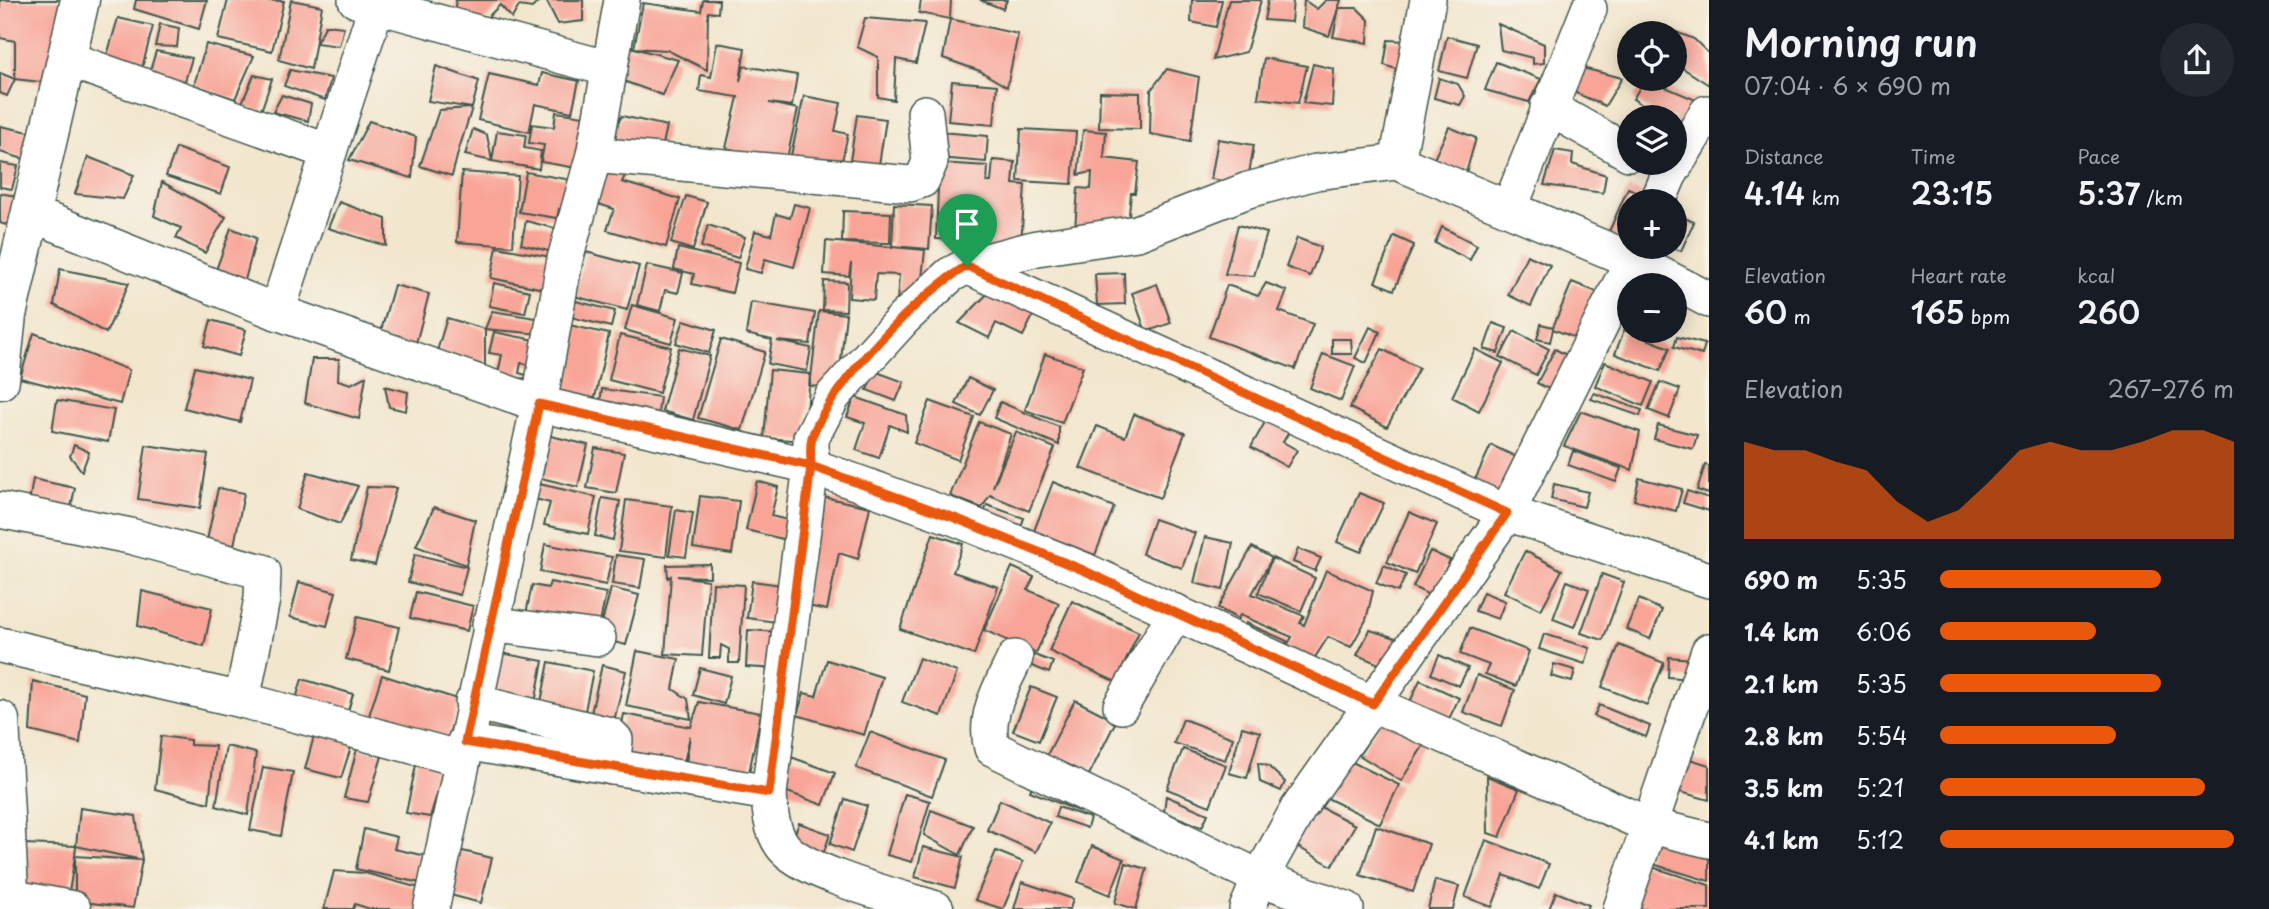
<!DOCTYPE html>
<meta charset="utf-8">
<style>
body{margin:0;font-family:"Playpen Sans",sans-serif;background:#242831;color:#f1f3f6;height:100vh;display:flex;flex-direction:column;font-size:26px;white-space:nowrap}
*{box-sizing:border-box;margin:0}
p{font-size:23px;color:#9ea1a6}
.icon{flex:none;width:38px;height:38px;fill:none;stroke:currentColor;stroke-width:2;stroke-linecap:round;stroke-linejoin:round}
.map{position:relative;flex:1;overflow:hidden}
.side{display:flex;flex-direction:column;background:#171b24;width:560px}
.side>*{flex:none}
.tools{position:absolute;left:1617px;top:21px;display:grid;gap:14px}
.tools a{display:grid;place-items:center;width:70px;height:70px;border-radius:50%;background:#171b24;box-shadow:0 4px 18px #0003;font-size:35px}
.pin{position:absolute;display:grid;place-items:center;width:60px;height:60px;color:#fff;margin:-72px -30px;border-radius:50% 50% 50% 0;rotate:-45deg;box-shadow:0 0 7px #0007}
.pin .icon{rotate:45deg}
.round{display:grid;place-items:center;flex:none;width:74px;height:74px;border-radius:37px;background:#242831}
.head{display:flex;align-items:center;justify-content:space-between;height:119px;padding:0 35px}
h1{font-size:38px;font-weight:600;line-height:52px}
.stats{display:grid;grid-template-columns:repeat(3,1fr);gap:10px;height:119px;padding:7px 35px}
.stats div{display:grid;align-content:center}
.stats b{font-size:30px;font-weight:600}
.stats small{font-size:19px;font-weight:400}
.stats p{font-size:19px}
.chart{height:196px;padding:14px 35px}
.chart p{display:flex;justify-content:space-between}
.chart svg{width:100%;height:126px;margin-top:7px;fill:#ea580c;opacity:.7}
ul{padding:0 35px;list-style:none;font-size:23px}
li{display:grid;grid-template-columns:112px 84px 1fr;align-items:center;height:52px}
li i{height:18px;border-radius:9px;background:#ea580c}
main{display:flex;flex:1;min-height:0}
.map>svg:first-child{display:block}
.building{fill:#f8a598}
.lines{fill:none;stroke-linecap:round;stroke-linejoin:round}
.minor-casing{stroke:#3f564b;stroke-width:38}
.tertiary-casing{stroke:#3f564b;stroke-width:41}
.minor{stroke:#fff;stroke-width:35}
.tertiary{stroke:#fff;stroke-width:38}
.route-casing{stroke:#fff;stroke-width:14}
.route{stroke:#ea580c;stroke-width:9}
</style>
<main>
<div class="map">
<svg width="1709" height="909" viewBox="0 0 1709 909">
<rect width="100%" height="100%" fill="#f7f3e8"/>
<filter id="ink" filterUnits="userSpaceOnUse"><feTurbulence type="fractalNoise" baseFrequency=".0143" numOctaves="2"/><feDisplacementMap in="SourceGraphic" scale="14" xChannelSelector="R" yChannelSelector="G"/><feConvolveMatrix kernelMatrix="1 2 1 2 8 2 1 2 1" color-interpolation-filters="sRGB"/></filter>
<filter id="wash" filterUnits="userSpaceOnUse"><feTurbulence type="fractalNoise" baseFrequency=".00686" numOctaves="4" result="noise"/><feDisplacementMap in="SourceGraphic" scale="28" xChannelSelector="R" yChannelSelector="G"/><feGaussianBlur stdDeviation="1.57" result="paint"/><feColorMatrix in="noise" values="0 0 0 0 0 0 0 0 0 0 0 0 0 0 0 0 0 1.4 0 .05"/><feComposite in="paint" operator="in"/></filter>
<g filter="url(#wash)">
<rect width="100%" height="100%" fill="#f2e6cd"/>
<g id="blocks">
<!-- building -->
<g class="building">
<polygon points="0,0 71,0 49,83 15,79 15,41 0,38"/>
<polygon points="136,0 207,0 199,29 134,9"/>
<polygon points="228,0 284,1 272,51 218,39"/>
<polygon points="291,0 322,6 311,69 279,60"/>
<polygon points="456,0 540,0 532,8 519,6 512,18 500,5 478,27 452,24"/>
<polygon points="546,0 583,0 583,21 558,24"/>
<polygon points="703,0 719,0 718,13 708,12 707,70 667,50 634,48 678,60 662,95 615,78 624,45 634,48 643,3 701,11"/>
<polygon points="921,0 951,0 950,19 919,13"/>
<polygon points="980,0 1007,0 1003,9"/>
<polygon points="1192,0 1222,0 1216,27 1191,22"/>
<polygon points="1229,0 1261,0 1246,52 1213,60"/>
<polygon points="1268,0 1293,0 1291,22 1264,20"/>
<polygon points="1304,0 1317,9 1326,0 1341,0 1329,36 1302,27"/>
<polygon points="1339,8 1357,8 1369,20 1368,43 1333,37"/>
<polygon points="118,18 153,26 141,72 106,59"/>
<polygon points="865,18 925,23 916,63 896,59 894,100 878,97 878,57 857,47"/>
<polygon points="950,19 1018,34 1007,87 980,71 943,58"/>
<polygon points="160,24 179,28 177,47 155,46"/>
<polygon points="1498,24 1544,44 1544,63 1533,64 1533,58 1501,50"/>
<polygon points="326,25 344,27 339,46 316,43"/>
<polygon points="1676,32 1694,39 1709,54 1709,85 1675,63"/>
<polygon points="1447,36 1477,44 1467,78 1439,71"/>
<polygon points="1388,40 1405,41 1402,71 1384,65"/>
<polygon points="717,43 745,48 740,81 744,66 797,75 792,106 769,103 798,109 786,162 726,148 738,97 699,91 701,75 711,77"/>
<polygon points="206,44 254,56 235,99 194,85"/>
<polygon points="156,51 192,58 185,81 149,74"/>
<polygon points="1264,58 1307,66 1298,103 1258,98"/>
<polygon points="1496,62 1541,79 1529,102 1485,90"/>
<polygon points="1313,64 1334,69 1332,106 1303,103"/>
<polygon points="1566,64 1622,78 1605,106 1558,85"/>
<polygon points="436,66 479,81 472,108 459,149 452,176 420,166 439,110 472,108 428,101"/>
<polygon points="1167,69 1199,77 1190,141 1150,134 1151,90"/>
<polygon points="290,70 331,78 325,100 284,86"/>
<polygon points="0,73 15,79 7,96 0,93"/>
<polygon points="542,73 579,81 572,112 535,104 529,132 478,120 489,74 539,85"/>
<polygon points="254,75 272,79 261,111 241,105"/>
<polygon points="1439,78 1458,84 1465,96 1460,105 1434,98"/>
<polygon points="1645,79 1673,79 1665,87 1703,103 1686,133 1675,126 1675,117 1661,117 1633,99"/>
<polygon points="952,81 997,85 994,125 948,121"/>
<polygon points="1100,92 1140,93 1140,129 1099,128"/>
<polygon points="282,95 311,104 308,121 273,112"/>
<polygon points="804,96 841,103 835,131 848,134 840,170 790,160"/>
<polygon points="556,112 591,117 583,169 541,162 544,145 529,143 532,124 554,127"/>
<polygon points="857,115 886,119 875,191 846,187"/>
<polygon points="622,116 667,126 661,153 607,141"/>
<polygon points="369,121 416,137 412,178 349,160"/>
<polygon points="0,126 34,133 27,160 0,152"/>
<polygon points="1449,127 1476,138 1464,180 1432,163"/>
<polygon points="473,129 487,135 492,161 465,155"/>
<polygon points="1021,129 1076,132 1072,184 1018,181"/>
<polygon points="1083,130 1106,132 1104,158 1139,162 1135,193 1131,193 1126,247 1074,243 1078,188 1091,189 1092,172 1078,175"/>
<polygon points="497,131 526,135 524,148 541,151 539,169 492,161"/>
<polygon points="940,132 988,136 986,162 938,158"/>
<polygon points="1218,139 1254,145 1247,185 1211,179"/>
<polygon points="176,148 230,167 221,194 166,176"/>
<polygon points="1555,150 1573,153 1572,164 1606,175 1603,193 1544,185"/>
<polygon points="88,157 134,175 123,199 75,194"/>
<polygon points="599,160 628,169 622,182 680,199 666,247 607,230 614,209 586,200"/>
<polygon points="993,160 1015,162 1013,184 1025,185 1020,259 978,269 981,228 974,228 974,241 936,239 939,163 988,166 987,182 991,182"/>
<polygon points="0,163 18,166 12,189 0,187"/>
<polygon points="462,172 518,176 513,246 457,242"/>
<polygon points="526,172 577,181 571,211 559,209 557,218 519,212"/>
<polygon points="162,182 226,217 205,253 176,238 181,228 154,216"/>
<polygon points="1628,188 1650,197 1648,201 1629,201 1629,243 1608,234"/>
<polygon points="0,193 21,197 6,225 0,223"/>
<polygon points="686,196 707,202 693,250 671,243"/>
<polygon points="339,202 386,219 386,246 328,228"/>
<polygon points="794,204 810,208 794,267 765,259 761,273 745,269 755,231 771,235 776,214 790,218"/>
<polygon points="894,204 932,206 929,249 892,246"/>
<polygon points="843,211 891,213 890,243 842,242"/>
<polygon points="1675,214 1694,222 1681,251 1675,249"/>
<polygon points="526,221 562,230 556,253 521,244"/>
<polygon points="708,225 745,237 738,258 701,247"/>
<polygon points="1238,225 1267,233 1254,276 1225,274"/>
<polygon points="1442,227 1477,245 1470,260 1435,243"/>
<polygon points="231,228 256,238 244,284 215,273"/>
<polygon points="1394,236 1414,245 1394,290 1375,282"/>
<polygon points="1297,238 1321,247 1310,276 1286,267"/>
<polygon points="826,241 925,250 921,288 897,302 899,275 876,274 874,300 849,298 851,263 849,276 824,274"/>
<polygon points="497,247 551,257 544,289 491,278"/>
<polygon points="678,248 739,263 732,293 692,284 694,274 674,269"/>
<polygon points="586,252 639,266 627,310 574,296"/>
<polygon points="1527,255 1550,265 1531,306 1508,295"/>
<polygon points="647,265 683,273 678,293 665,290 660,311 637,305"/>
<polygon points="60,269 129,283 106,333 54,305"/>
<polygon points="1124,273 1125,304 1097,305 1095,274"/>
<polygon points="824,281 847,282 846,311 823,310"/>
<polygon points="1572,282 1602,294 1583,341 1553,329 1550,342 1537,339 1541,324 1553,327"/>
<polygon points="494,283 530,291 525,313 489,306"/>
<polygon points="1266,283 1287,291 1279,311 1313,324 1295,369 1209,337 1227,285 1258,296"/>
<polygon points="1157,284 1171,323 1146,332 1132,293"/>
<polygon points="394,285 429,294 414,351 378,341"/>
<polygon points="994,287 1037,308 1023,336 996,323 989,338 959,323"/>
<polygon points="568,299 615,311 611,327 563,315"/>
<polygon points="751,302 815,313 810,344 777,341 811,348 807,371 768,364 772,340 746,334"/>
<polygon points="632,305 678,318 671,343 625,330"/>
<polygon points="492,311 542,319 540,334 485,329"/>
<polygon points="819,311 846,314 838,388 810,386"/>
<polygon points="447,318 485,329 485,366 437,351"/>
<polygon points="211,320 246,330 239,356 204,346"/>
<polygon points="684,320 716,330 709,353 676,343"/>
<polygon points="1493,323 1507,328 1498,353 1484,349"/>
<polygon points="569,325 609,334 594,402 554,393"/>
<polygon points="1370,327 1380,332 1366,363 1355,358"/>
<polygon points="1624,330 1670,348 1660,371 1615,354"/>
<polygon points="1514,331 1549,349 1536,375 1500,357"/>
<polygon points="494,332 540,341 535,366 521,363 519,373 533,377 496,382 502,355 489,353"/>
<polygon points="34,333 129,370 120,404 20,378"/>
<polygon points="620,335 671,347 659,393 609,380"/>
<polygon points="1677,337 1705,344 1702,355 1674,347"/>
<polygon points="721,339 765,352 742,430 698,418"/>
<polygon points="1332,339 1351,339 1352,354 1332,354"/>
<polygon points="679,348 710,356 693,420 662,411"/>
<polygon points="1382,349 1419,368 1387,427 1350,408"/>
<polygon points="1475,349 1503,363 1479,411 1452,397"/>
<polygon points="1555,349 1578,361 1560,395 1537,383"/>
<polygon points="1045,354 1083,367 1062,423 1025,410"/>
<polygon points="1323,354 1355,366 1341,401 1310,388"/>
<polygon points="312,359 339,359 338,380 351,384 366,376 359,419 305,403"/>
<polygon points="1605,362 1653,382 1643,406 1595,386"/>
<polygon points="195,367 250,380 240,422 184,408"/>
<polygon points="770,370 810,374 805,441 764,438"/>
<polygon points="874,371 904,382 896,401 867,390"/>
<polygon points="968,378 993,390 980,415 956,404"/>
<polygon points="1660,382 1680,389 1669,418 1648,410"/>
<polygon points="385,386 408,392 406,411 389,407"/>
<polygon points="602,389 660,397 656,429 597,421"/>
<polygon points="1594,393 1642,410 1640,416 1591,399"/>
<polygon points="855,397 906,415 907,432 890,425 879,458 856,450 865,423 847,417"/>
<polygon points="57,400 114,410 108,442 52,431"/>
<polygon points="930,401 974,417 958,460 914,443"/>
<polygon points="1000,402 1059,427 1059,445 994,418"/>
<polygon points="1581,411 1640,432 1632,470 1564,446"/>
<polygon points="1134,414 1185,433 1160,498 1080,468 1097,426 1125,437"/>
<polygon points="1269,415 1292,427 1283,442 1297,450 1287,467 1251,447"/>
<polygon points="979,422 1011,434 993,487 1016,432 1055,448 1029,511 990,495 982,508 950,496"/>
<polygon points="1658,425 1697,435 1693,449 1654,439"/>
<polygon points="547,435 588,445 578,487 537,477"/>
<polygon points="74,445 89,452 82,471 70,456"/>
<polygon points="146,445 208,454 200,508 138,499"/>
<polygon points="1491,445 1523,460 1506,497 1474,482"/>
<polygon points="595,448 624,453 616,493 587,488"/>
<polygon points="1573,451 1621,468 1616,482 1568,465"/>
<polygon points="1705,465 1709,466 1709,494 1697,490"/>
<polygon points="308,472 358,486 340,524 297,509"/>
<polygon points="1639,478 1682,489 1676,511 1634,500"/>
<polygon points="33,479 75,488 69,517 28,508"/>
<polygon points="757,481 778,487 771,516 796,522 791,541 746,530"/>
<polygon points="1053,482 1114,507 1095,555 1034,531"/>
<polygon points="535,483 596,497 588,534 544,525 550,503 532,498"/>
<polygon points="1554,484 1588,492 1584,507 1551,499"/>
<polygon points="367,487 396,488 375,565 351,560"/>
<polygon points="218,488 244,493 233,551 206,545"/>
<polygon points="1687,491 1709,498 1709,511 1683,503"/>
<polygon points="1359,493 1384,503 1361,552 1337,542"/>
<polygon points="700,496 739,501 732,554 693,548"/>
<polygon points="823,497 870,507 858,559 839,553 827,610 798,604"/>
<polygon points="602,498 620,501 613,540 595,536"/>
<polygon points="626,500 672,506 666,557 619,551"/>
<polygon points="987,505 1024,518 1014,546 976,533"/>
<polygon points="434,507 475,520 466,565 416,546"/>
<polygon points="676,510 693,513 686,557 669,555"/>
<polygon points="1409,512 1437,524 1415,574 1387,562"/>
<polygon points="1154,519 1195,533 1182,568 1142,554"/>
<polygon points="933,534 963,544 953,572 998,587 974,655 900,629"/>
<polygon points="1205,537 1233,543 1223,590 1194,583"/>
<polygon points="545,544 612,557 606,585 540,572"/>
<polygon points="1252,547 1272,558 1252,594 1304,616 1300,623 1304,625 1326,570 1373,591 1366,620 1351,647 1328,637 1312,662 1282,654 1292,637 1240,615 1238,619 1218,608"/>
<polygon points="1298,549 1321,558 1315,571 1293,562"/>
<polygon points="1430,551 1450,560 1433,597 1413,587"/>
<polygon points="1525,551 1562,570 1541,610 1504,592"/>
<polygon points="415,554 467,567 460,595 408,582"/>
<polygon points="616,555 645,559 640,588 612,584"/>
<polygon points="1272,558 1315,578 1301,611 1258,593"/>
<polygon points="710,564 710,577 677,576 708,580 702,656 665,654 671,576 668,578 667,565"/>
<polygon points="1384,565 1406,575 1398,592 1376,583"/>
<polygon points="1012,567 1034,577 1028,590 1059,603 1036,653 984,630"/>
<polygon points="1602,574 1624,582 1603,640 1581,633"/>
<polygon points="752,581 782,585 776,622 747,618"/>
<polygon points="1567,581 1589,589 1574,627 1553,619"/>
<polygon points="299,582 336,592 327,626 290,617"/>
<polygon points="550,582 606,593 599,628 526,614 532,585 548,588"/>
<polygon points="713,583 744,585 739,663 729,663 729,649 721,645 720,658 709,658"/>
<polygon points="611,588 639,595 626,645 598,638"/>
<polygon points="142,591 212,608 204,646 138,626"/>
<polygon points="416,592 473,606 467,631 410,618"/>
<polygon points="1483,592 1505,601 1498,619 1475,611"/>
<polygon points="1639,599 1662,610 1650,639 1626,629"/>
<polygon points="1072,601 1139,632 1116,682 1049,651"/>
<polygon points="357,617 399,627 389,670 346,659"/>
<polygon points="1246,623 1287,641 1282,654 1240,636"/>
<polygon points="1470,628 1529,651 1516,686 1485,674 1489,665 1460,654"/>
<polygon points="748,630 780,632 778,669 746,667"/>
<polygon points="1370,630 1402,640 1391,669 1357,655"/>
<polygon points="1544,634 1590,648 1585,664 1539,649"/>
<polygon points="1619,645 1664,663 1647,705 1602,687"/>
<polygon points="637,651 679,659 673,689 688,699 691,719 626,706"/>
<polygon points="1024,651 1053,662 1049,673 1020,661"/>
<polygon points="495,652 543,661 534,708 486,699"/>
<polygon points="1439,655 1468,668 1459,686 1431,674"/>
<polygon points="1669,657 1692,659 1691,679 1668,677"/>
<polygon points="919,658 957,672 941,716 902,702"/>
<polygon points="827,660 882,677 864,735 797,715 804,693 816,696"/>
<polygon points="549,662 593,671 583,721 539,712"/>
<polygon points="1554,664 1575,670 1572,682 1551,676"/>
<polygon points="602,665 626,671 614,721 589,722"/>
<polygon points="700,668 731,676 724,704 693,695"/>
<polygon points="382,675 460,700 447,740 393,722 389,733 366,725"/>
<polygon points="1477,675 1515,690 1502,726 1463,712"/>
<polygon points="302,679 353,694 345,721 296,699"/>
<polygon points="1420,680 1459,698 1448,721 1410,702"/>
<polygon points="33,681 85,694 80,743 30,731"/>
<polygon points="1031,687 1057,697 1039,741 1013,731"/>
<polygon points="1075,700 1116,721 1087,779 1045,759"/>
<polygon points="699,702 761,713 747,783 685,770 690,736 682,771 615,758 624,714 691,727"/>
<polygon points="1599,705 1650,726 1646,737 1594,716"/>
<polygon points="1384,717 1425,743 1401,781 1359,755"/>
<polygon points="488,718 518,722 515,742 485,739"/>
<polygon points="1183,719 1233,738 1225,760 1174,743"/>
<polygon points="1242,727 1260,732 1247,778 1229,773"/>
<polygon points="316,729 352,744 341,778 305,769"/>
<polygon points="870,732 945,760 932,796 856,768"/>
<polygon points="161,736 190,740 190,745 215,746 209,803 155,789"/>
<polygon points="226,746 256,753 248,815 216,806"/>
<polygon points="357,749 383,753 368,802 344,798"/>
<polygon points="1183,749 1226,765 1210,806 1167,789"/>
<polygon points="418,755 446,765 430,817 406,813"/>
<polygon points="1680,756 1709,765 1709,800 1670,789"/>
<polygon points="791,757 835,773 823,805 779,789"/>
<polygon points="1348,760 1399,785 1380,824 1325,797"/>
<polygon points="1258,763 1268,766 1285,782 1281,791 1260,782"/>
<polygon points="263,767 293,772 281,836 250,830"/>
<polygon points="1037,776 1087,797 1080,812 1030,791"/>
<polygon points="1487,776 1519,789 1500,837 1488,833"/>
<polygon points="905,794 930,801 912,862 887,855"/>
<polygon points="1166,796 1208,814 1202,827 1164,812"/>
<polygon points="845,799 867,806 852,852 830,844"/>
<polygon points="1000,800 1050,823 1036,852 987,830"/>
<polygon points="1313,803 1355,825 1332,866 1291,843"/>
<polygon points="1058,807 1090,818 1087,828 1055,817"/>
<polygon points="80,808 136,816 142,860 133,908 75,901 75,856 68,898 25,892 24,844 76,846 75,856 142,860 76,846"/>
<polygon points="931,810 973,826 960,855 924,835"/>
<polygon points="799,823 830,834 823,855 791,844"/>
<polygon points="1376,826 1429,844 1413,892 1360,875"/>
<polygon points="364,829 397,837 394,849 431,857 425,884 356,869"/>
<polygon points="1654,834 1709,850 1709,881 1646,862"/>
<polygon points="1486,840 1549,864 1539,889 1504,875 1492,907 1465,897"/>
<polygon points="1092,846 1124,859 1110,895 1078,882"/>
<polygon points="923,847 963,857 955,888 915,877"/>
<polygon points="450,848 492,858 481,903 439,892"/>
<polygon points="996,851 1023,862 1003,909 975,900"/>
<polygon points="1126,863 1147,869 1136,909 1115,903"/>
<polygon points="1642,864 1709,885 1709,909 1628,909"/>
<polygon points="334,871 365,873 419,888 417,909 370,909 355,904 353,909 324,909"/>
<polygon points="1435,880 1459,886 1453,909 1428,909"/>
<polygon points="1022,882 1073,899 1070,909 1014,909"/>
<polygon points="1556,892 1589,905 1587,909 1549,909"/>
</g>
</g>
</g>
<g filter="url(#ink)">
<use href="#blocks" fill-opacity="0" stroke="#3f564b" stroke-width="2"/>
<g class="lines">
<defs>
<g id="minor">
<polyline points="356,0 610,69"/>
<polyline points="67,59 329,152"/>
<polyline points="1548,107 1629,153"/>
<polyline points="594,155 910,184 922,180 930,162 925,113"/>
<polyline points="1397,162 1428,0"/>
<polyline points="1658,201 1669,175 1707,113"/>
<polyline points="1510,207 1589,9"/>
<polyline points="32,214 277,312 539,404 811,466 955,518 1083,570 1373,704 1651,826 1709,840"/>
<polyline points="967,266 1507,513 1709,580"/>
<polyline points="277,312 376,7"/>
<polyline points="0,510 130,536 263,572 262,599 242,700"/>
<polyline points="490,624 598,638"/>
<polyline points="0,645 242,700 461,759"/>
<path d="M1015 658C1001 688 983 715 992 748L1260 878 1346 909"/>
<polyline points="473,702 610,735 615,740 612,767"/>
<polyline points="1121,706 1176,612"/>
<polyline points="465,742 769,793"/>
<polyline points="9,897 73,909"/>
<polyline points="431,909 539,404 565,259 594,155 622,0"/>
<path d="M936 909C902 898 801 873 782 845 771 829 770 812 769 793L811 466V438L833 396 904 318 950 275 967 266 1037 248 1137 233 1248 190 1316 172 1397 162 1634 261 1709 300"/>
<polyline points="1247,909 1260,878 1298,809 1507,513 1639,247"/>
<polyline points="1621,909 1709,651"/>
</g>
<g id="tertiary">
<polyline points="0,380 7,315 80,0"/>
<polyline points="0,720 10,909"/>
</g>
</defs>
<!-- minor casing -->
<use href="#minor" class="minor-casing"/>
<!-- tertiary casing -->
<use href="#tertiary" class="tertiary-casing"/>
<!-- minor -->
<use href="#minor" class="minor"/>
<!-- tertiary -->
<use href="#tertiary" class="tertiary"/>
</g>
</g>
<g class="lines" filter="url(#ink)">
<defs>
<path id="route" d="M967 266C919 293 833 383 813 434 809 444 811 456 811 466L539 404 465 742 769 793 811 466 955 518 1083 570 1373 704 1507 513 967 266"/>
</defs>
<!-- route casing -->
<use href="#route" class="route-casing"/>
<!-- route -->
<use href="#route" class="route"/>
</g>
</svg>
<div class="tools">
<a><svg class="icon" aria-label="locate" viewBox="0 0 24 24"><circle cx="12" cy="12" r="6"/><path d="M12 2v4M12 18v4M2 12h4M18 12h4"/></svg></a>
<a><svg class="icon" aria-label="layers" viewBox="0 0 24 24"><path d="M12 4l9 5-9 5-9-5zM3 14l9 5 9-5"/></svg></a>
<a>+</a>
<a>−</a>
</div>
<div class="pin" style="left:967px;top:266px;background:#1e9e55"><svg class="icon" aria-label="arrive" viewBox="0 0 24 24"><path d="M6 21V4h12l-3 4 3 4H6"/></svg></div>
</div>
<section class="side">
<div class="head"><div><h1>Morning run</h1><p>07:04 · 6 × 690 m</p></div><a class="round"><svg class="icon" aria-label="share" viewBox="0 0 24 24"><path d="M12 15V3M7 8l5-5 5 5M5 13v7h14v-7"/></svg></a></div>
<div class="stats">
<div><p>Distance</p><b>4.14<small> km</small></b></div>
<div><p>Time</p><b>23:15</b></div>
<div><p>Pace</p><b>5:37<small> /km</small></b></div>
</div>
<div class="stats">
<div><p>Elevation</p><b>60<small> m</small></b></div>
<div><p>Heart rate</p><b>165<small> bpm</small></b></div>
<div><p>kcal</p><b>260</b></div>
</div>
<div class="chart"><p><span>Elevation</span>267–276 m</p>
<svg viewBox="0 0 160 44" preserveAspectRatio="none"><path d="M0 44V10L10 13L20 13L30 17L40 20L50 31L60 38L70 34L80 24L90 13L100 10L110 13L120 13L130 10L140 6L150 6L160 10V44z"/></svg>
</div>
<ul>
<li><b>690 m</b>5:35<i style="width:75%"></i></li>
<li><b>1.4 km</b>6:06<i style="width:53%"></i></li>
<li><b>2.1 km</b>5:35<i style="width:75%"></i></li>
<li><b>2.8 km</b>5:54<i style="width:60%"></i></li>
<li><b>3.5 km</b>5:21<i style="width:90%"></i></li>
<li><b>4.1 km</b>5:12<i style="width:100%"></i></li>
</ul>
</section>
</main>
